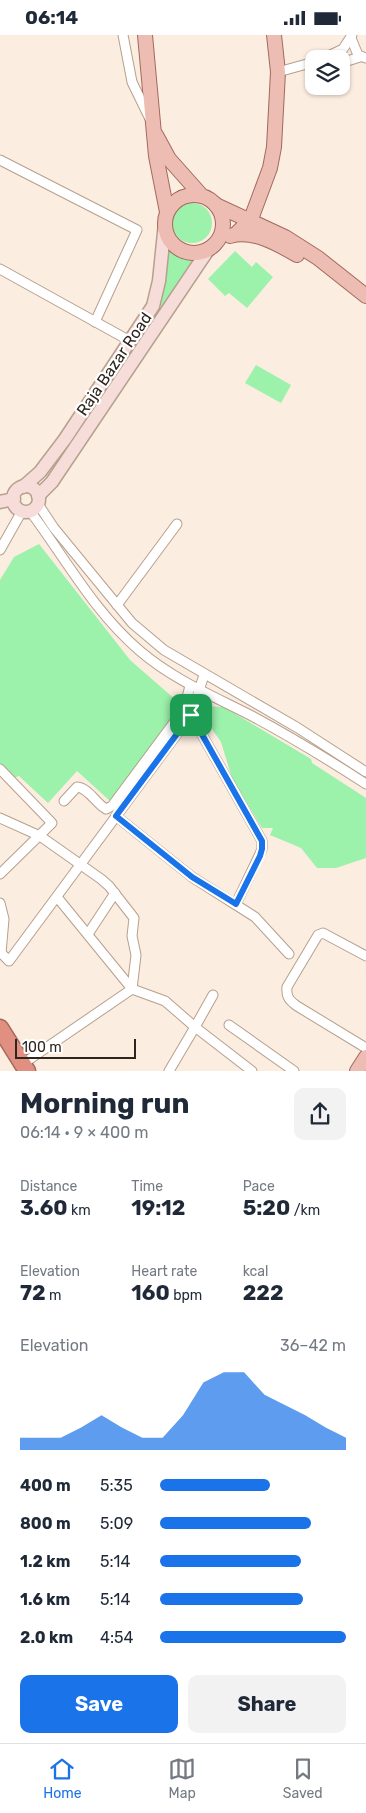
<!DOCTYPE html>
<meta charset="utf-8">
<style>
body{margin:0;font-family:Rubik,sans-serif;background:#f2f2f3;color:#1f2937;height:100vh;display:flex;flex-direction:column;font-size:19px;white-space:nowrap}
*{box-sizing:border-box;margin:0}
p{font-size:16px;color:#747a83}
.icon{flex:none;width:28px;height:28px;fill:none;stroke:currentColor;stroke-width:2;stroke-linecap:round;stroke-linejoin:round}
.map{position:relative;height:1036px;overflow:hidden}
.sheet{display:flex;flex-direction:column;background:#fff;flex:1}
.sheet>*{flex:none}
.tools{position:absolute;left:305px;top:15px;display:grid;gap:10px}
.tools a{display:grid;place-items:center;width:45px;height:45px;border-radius:10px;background:#fff;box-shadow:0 1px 4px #0004;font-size:25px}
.scale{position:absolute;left:15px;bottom:12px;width:121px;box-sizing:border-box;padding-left:5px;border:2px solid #2e251e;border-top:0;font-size:14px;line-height:18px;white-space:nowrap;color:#2e251e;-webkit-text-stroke:4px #fff;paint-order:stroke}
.pin{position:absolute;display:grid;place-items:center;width:42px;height:42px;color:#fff;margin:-21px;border-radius:10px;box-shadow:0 2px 8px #0006}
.round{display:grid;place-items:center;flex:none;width:52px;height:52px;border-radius:10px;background:#f2f2f3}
.overview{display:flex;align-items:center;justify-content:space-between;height:85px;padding:0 20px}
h1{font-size:28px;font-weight:700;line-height:38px}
.figures{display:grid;grid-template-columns:repeat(3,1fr);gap:8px;height:85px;padding:5px 20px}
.figures div{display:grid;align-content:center}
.figures b{font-size:21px;font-weight:700}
.figures small{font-size:14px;font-weight:400}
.figures p{font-size:14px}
.chart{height:140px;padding:10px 20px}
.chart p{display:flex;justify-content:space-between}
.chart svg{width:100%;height:90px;margin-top:5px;fill:#1a73e8;opacity:.7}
.action{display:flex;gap:10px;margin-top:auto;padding:10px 20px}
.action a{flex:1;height:58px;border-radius:10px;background:#1a73e8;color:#fff;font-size:20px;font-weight:700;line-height:58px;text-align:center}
.action a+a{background:#f2f2f3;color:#1f2937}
ul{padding:0 20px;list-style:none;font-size:16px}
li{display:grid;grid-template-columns:80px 60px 1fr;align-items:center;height:38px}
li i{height:12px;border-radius:6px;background:#1a73e8}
.status{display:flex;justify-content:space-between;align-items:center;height:35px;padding:0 25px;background:#fff;direction:ltr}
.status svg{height:14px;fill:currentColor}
.dock{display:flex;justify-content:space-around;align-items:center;height:70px;border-top:1px solid #e0e1e3;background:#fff;font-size:14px;color:#747a83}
.dock a{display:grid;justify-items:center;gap:2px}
.dock .active{color:#1a73e8}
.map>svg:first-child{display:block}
.green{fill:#9cf1ab}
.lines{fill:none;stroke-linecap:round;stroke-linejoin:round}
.street-casing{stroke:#b7a08d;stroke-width:11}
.secondary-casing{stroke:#b7a08d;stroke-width:15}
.primary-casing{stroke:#a26a5e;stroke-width:16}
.highway-casing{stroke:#a26a5e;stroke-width:19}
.street{stroke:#fff;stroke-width:9}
.secondary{stroke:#f6ddd9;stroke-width:12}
.primary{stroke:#edbcb3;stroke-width:14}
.highway{stroke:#e18f80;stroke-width:16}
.route-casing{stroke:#fff;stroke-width:10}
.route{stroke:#1a73e8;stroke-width:6}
.labels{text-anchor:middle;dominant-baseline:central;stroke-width:4.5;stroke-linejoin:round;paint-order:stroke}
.street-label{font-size:16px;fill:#2e251e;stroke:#fff}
</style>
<div class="status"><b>06:14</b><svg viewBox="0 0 49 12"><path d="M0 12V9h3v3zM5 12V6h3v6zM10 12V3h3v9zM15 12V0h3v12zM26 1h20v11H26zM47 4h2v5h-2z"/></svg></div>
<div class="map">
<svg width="366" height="1036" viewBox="0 0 366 1036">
<rect width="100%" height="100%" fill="#fcede1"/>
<!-- green -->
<g class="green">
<circle cx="192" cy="188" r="20"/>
<polygon points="167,212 175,218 195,222 160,274 167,239"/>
<polygon points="235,216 252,232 256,227 273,242 247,273 229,258 225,261 208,244"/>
<polygon points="256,330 291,350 281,368 245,348"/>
<polygon points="39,509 130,625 177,666 179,676 110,766 77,736 48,768 19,741 13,743 0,729 0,545 14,522"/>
<polygon points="201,671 224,672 311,724 312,728 366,763 366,823 336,833 317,833 301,813 270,800 273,793 262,793 232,743 221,707 198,674"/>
</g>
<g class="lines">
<defs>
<g id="street">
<polyline points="123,0 132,47 150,84"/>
<polyline points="351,3 358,20 366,23"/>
<polyline points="322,24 343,14 352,0"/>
<polyline points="341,28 360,22"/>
<polyline points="278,37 314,27"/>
<polyline points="0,125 137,195 95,287"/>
<polyline points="0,234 130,306"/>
<polyline points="38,469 54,493 132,588 164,615 298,693 366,737"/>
<path d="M30 476C66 524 94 577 140 616 174 645 213 661 252 681 291 702 329 725 366 749"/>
<polyline points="0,515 22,476"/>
<polyline points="117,570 177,489"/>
<polyline points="191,680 262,806 262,814 259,821 236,869"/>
<polyline points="0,734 52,788 0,839"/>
<path d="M64 766 77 752C89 753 96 769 106 774L112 771 184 674 190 651"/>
<polyline points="116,781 192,842 255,882 289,919"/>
<polyline points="0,783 40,801 101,844 109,851 134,883 132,901 136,920 132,954 165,966 195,992 169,1036"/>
<polyline points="0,868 4,884 1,918"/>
<polyline points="88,899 115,858"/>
<polyline points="0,919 1,918 9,926 191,680 204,640"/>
<path d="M366 921 323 898 318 900 287 952C286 962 289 965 297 971L366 1013"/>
<polyline points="213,960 195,992 252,1036"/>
<polyline points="229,990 294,1036"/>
<polyline points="24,1028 132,954 57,862"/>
</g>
<g id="secondary">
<circle cx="26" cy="464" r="13"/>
<polyline points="23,452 40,437 65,404 153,271 159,246 165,188"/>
<polyline points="38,461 52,447 208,215"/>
<polyline points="0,467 14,464"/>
</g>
<g id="primary">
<polyline points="145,0 156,121 167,177"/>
<polyline points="156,100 169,124 201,160"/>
<circle cx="194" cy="189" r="29"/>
<polyline points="216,170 285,202 318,223 366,261"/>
<polyline points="236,199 251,184 270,133 274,112 278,37 274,0"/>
<path d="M230 201C252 194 278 209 297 220"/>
<polyline points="357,1036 366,1022"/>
</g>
<polyline id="highway" points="0,993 27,1036"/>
</defs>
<!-- street casing -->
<use href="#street" class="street-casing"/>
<!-- secondary casing -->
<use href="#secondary" class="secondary-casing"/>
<!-- primary casing -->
<use href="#primary" class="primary-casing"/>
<!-- highway casing -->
<use href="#highway" class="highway-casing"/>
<!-- street -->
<use href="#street" class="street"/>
<!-- secondary -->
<use href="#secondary" class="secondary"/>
<!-- primary -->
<use href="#primary" class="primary"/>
<!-- highway -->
<use href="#highway" class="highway"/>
</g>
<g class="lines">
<defs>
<polygon id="route" points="191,680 262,806 262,814 260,821 236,869 192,842 116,781"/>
</defs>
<!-- route casing -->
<use href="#route" class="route-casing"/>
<!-- route -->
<use href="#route" class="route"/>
</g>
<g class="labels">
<!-- street labels -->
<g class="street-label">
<text transform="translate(114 329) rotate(-56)">Raja Bazar Road</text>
</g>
</g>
</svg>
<div class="tools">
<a><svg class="icon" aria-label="layers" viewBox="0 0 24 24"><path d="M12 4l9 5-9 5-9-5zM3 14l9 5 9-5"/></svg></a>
</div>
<div class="scale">100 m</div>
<div class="pin" style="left:191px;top:680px;background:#1e9e55"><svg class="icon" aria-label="arrive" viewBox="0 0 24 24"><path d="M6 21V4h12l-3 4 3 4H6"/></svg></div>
</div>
<section class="sheet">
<div class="overview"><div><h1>Morning run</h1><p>06:14 · 9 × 400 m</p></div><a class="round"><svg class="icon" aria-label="share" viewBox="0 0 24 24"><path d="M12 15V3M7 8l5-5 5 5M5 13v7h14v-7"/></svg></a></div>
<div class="figures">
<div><p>Distance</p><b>3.60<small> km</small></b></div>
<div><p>Time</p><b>19:12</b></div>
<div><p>Pace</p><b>5:20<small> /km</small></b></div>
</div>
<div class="figures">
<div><p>Elevation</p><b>72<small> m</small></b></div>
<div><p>Heart rate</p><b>160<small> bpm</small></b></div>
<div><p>kcal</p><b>222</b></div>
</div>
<div class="chart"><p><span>Elevation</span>36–42 m</p>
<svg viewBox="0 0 160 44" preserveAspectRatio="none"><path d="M0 44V38L10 38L20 38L30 33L40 27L50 33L60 38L70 38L80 27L90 11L100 6L110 6L120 17L130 22L140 27L150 33L160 38V44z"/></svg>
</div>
<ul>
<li><b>400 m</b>5:35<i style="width:59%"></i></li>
<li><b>800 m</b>5:09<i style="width:81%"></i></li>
<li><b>1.2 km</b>5:14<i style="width:76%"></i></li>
<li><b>1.6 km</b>5:14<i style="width:77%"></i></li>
<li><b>2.0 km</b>4:54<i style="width:100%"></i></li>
</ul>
<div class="action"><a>Save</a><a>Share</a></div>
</section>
<nav class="dock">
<a class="active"><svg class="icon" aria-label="home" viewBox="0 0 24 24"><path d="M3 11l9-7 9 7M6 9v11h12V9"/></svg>Home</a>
<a><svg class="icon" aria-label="map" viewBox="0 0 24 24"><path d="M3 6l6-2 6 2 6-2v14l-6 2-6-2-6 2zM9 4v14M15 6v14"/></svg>Map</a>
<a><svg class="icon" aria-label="saved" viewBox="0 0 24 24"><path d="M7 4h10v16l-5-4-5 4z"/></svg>Saved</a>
</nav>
